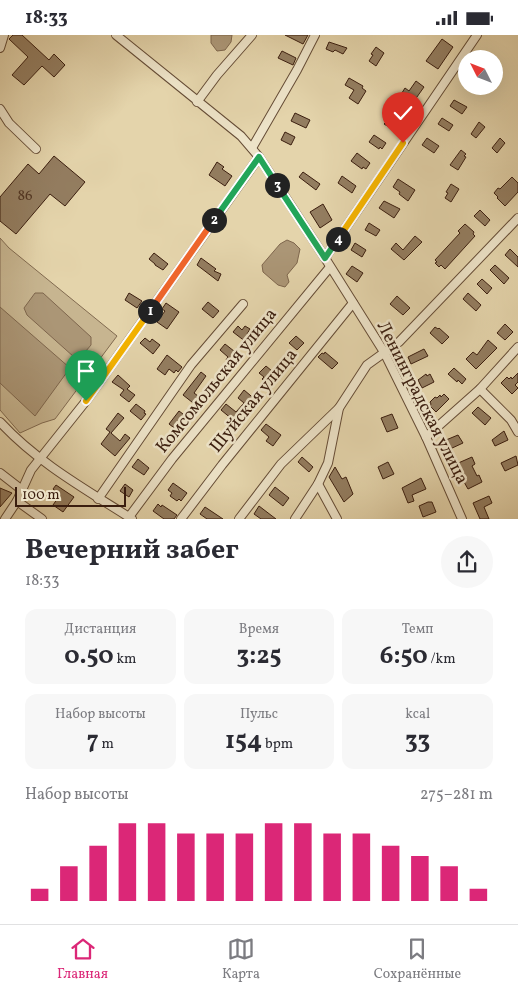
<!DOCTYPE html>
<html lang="ru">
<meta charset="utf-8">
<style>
body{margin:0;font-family:Vollkorn,serif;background:#f7f7f7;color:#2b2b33;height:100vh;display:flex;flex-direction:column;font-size:19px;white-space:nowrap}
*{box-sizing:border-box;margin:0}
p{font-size:16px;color:#7c7c81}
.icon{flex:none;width:28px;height:28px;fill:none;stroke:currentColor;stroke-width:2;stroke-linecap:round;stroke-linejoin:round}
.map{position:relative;height:484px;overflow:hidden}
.drawer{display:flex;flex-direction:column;background:#fff;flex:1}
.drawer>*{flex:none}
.needle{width:32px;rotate:312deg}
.tools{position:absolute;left:458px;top:15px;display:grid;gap:10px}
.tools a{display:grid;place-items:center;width:45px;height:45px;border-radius:50%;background:#fff;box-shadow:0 5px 20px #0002;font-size:25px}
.scale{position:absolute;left:15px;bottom:12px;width:111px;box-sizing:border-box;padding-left:5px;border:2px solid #3b1e0f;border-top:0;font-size:14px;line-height:18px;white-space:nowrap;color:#3b1e0f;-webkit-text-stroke:4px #ede3c8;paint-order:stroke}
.pin{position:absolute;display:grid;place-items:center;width:42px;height:42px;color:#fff;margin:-51px -21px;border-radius:50% 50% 50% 0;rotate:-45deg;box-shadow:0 0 5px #0007}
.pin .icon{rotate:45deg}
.km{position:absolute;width:25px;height:25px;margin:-12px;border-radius:50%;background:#222;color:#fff;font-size:14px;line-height:25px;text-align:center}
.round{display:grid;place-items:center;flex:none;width:52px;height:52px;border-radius:26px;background:#f7f7f7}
.overview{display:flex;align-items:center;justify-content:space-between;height:85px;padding:0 25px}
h1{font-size:28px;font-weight:700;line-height:38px}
.stats{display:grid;grid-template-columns:repeat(3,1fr);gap:8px;height:85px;padding:5px 25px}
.stats div{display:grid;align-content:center;border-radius:12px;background:#f7f7f7;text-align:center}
.stats b{font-size:25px;font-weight:700}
.stats small{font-size:14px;font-weight:400}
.stats p{font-size:14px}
.chart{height:140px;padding:10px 25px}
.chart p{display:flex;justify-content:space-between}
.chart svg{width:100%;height:90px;margin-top:5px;stroke:#db2777;stroke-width:6}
.status{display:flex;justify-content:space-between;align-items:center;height:35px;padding:0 25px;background:#fff;direction:ltr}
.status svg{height:14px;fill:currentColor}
.dock{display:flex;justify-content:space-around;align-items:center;height:70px;border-top:1px solid #e1e1e2;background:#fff;font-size:14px;color:#7c7c81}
.dock a{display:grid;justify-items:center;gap:2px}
.dock .on{color:#db2777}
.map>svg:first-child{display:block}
.green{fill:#c7b590;stroke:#816a50}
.water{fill:#ab9676;stroke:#7e664d}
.building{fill:#937d60;stroke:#3b1e0f}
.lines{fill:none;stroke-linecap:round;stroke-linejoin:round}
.minor-casing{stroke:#654c36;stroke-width:10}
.minor{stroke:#ede3c8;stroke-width:8}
.split-1-casing{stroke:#fff;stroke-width:10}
.split-2-casing{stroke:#fff;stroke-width:10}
.split-3-casing{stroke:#fff;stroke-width:10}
.split-4-casing{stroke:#fff;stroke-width:10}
.split-5-casing{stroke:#fff;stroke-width:10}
.split-1{stroke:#f5b400;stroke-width:6}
.split-2{stroke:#f0652b;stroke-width:6}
.split-3{stroke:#22a559;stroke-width:6}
.split-4{stroke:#22a559;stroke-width:6}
.split-5{stroke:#f5b400;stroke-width:6}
.labels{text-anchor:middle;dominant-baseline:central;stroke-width:5;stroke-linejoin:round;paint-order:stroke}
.number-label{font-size:15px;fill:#513623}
.street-label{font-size:18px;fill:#3b1e0f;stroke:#ede3c8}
</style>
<div class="status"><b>18:33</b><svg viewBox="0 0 49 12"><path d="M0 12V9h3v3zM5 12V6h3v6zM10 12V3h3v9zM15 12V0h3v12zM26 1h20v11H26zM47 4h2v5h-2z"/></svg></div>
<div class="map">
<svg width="518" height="484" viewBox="0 0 518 484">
<rect width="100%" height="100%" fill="#e4d4ab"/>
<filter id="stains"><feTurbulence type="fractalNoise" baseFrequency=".004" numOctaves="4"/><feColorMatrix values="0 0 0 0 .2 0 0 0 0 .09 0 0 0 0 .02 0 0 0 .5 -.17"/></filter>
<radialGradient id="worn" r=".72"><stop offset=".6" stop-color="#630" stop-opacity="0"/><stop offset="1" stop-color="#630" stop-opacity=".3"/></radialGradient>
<!-- green -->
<polygon class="green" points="0,203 9,213 117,301 55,384 42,388 20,398 0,375"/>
<!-- water -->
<g class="water">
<polygon points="211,0 232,0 231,7 225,15 217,16 211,8"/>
<polygon points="287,205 294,208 300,214 297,228 287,240 289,247 285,252 278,250 263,237 262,230 280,209"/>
<polygon points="35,258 43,258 91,302 91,310 80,323 74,322 27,280 24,273"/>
<polygon points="0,272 70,333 35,381 0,348"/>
</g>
<!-- building -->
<g class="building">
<polygon points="13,0 22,0 49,25 54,19 65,30 54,42 42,31 24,50 12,40 28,22 9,4"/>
<polygon points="285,0 308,0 303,9"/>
<polygon points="442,4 453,12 438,34 426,26"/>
<polygon points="329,7 347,13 343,19 335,15 333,17 326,14"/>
<polygon points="376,12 384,18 376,31 369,26 373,20 371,19"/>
<polygon points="282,16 296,23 293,30 278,23"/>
<polygon points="349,43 363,51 362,53 366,56 358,69 349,63 354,55 345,50"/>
<polygon points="416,46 424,52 412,69 400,61 405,53 409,56"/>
<polygon points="454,65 467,72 462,79 450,71"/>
<polygon points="295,78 310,85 306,93 291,86"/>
<polygon points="388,78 400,86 394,95 384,89 386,87 384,85"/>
<polygon points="442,83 453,90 449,96 438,89"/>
<polygon points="479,87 485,92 476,103 471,99"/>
<polygon points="285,97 295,102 291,110 281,105"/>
<polygon points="374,100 386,108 382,114 380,112 379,114 369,107"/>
<polygon points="427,103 439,111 434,118 422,110"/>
<polygon points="500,103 505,108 497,118 492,113"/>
<polygon points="461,115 466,119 464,121 466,122 458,135 450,130"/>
<polygon points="357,118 370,128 366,134 363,132 362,134 351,126"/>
<polygon points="54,121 85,147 65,171 50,159 16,199 0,186 0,162 28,129 39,139"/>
<polygon points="217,127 224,132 222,134 232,141 225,151 209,140"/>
<polygon points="303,137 320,149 316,155 299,142"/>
<polygon points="342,141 356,151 352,158 338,148"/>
<polygon points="512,142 518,148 518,157 505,171 497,163 498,162 494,158 498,153 500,154"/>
<polygon points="398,144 415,155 408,166 399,159 400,157 393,152"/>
<polygon points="451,149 459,154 451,167 445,163 448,158 446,157"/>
<polygon points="384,166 400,174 394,183 379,173"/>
<polygon points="323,169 332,185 320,193 310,177"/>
<polygon points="480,175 490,185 485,191 474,181"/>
<polygon points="369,188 380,195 376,201 365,195"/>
<polygon points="465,189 474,197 473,199 475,201 445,234 441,230 439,232 435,228 437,227 435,225 460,198 458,196"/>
<polygon points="415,201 422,207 404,225 391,214 396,208 403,215"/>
<polygon points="355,208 366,215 362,222 351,215"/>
<polygon points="510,214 518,222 518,232 505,220"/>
<polygon points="154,218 168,229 163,235 155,230 155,229 149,224"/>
<polygon points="201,223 216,234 214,236 221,239 218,246 197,230"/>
<polygon points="495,230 509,243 504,249 490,235"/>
<polygon points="352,231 363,238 357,247 346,239"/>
<polygon points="482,244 492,253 487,259 477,249"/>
<polygon points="129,258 142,266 137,273 125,265"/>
<polygon points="468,258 481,270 476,276 463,264"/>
<polygon points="397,261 410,273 403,280 390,269"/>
<polygon points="208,267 219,276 213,283 202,274"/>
<polygon points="166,268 179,277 167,294 157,287 165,276 162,274"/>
<polygon points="505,289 513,297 505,305 497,298"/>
<polygon points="238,291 242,295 245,291 250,294 247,299 250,301 246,307 233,297"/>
<polygon points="435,292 438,294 439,293 449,302 442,309 430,298"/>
<polygon points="296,301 304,308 297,315 289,308"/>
<polygon points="145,303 150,307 152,304 160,310 153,319 140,308"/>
<polygon points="488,305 497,313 476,334 466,324 473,317 477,320"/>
<polygon points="225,309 239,320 232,330 226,325 228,322 220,315"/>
<polygon points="424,314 428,321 411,329 408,322"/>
<polygon points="325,317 338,328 332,334 318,322 322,318 324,319"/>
<polygon points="167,320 182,332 178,337 176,335 174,338 169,334 165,340 157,334"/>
<polygon points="266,331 278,341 269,350 262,344 264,342 259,338"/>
<polygon points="454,333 466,344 462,349 458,345 457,347 448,339"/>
<polygon points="201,337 206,341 194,358 202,364 197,371 183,360"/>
<polygon points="518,338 518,347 515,350 518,353 512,359 501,348 507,342 509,344 511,342 512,344"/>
<polygon points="426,339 427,341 430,339 434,347 422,353 418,345"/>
<polygon points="118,340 130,351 127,354 135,360 129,367 120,360 124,355 112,347"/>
<polygon points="244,355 257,366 238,389 221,375 226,369 236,377 244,368 238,363"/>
<polygon points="444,359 449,364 436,377 430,371 431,369 430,367 435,362 437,363 440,360 441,362"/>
<polygon points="136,369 145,376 144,378 146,379 141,385 130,376"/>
<polygon points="478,372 491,383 485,390 472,378"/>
<polygon points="179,376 187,382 177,395 169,389"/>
<polygon points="118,378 124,383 111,398 120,406 125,399 130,403 115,421 101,409 110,397 106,394"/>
<polygon points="392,379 398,393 387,397 381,383"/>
<polygon points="266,389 281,400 273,411 266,406 269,402 261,395"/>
<polygon points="504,396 508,405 495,411 492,405"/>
<polygon points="458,400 463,408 450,414 446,405"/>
<polygon points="516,421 518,430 505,436 501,428"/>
<polygon points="302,422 313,432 309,437 298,427"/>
<polygon points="472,422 475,429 472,431 477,441 479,440 482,447 468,454 464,447 466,446 456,429"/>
<polygon points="138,424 149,433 144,440 132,432"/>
<polygon points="388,427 394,439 383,444 378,432"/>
<polygon points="335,432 342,444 346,442 353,459 344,467 329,442"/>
<polygon points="421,443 426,454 412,460 414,466 408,468 402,453"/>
<polygon points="173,448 187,458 181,466 179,464 177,466 170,461 172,458 168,455"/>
<polygon points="125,449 133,455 129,462 120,456"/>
<polygon points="56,450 74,462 63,477 53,470 60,460 53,454"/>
<polygon points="275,452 289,463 283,471 269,460"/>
<polygon points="0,453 12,458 0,472"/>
<polygon points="489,461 492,468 484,472 489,484 480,484 473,468"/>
<polygon points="428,467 432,467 436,477 423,482 419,471"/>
<polygon points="158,469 161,472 162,470 177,480 174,484 164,484 153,476"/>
<polygon points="259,471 276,484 261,484 254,479"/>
<polygon points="205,472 223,484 207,484 200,479"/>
</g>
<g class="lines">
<defs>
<g id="minor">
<polyline points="116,0 241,101 259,122 325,223 384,317 426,402 462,484"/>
<polyline points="0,13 4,0"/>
<polyline points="197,67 217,40 252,0"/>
<polyline points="0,74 9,88 36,114"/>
<polyline points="252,113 297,35 315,0"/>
<polyline points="325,223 477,0"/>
<polyline points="480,354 511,385 518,397"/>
<path d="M0 387C38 428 85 454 132 484"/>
<polyline points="426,402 480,354 518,312"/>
<polyline points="0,438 22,455"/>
<polyline points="318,449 337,484"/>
<polyline points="98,464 191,330 243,269"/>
<polyline points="17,466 42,484"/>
<polyline points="129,482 172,424 330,232"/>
<polyline points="5,484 17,466 31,435 86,366 259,122"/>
<polyline points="181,484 222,430 353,268"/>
<polyline points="239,484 281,429 339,373"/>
<polyline points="295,484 318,449 328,428 339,373 367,330 399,307 518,183"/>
</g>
</defs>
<!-- minor casing -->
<use href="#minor" class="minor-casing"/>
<!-- minor -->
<use href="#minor" class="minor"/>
</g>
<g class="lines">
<defs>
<polyline id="split-1" points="86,366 150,276"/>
<polyline id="split-2" points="150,276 214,185"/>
<polyline id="split-3" points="214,185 259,122 277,150"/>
<polyline id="split-4" points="277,150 325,223 338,204"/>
<polyline id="split-5" points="338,204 403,108"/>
</defs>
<!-- split-1 casing -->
<use href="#split-1" class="split-1-casing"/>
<!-- split-2 casing -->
<use href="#split-2" class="split-2-casing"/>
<!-- split-3 casing -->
<use href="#split-3" class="split-3-casing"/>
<!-- split-4 casing -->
<use href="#split-4" class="split-4-casing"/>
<!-- split-5 casing -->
<use href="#split-5" class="split-5-casing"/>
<!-- split-1 -->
<use href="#split-1" class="split-1"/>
<!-- split-2 -->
<use href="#split-2" class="split-2"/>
<!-- split-3 -->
<use href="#split-3" class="split-3"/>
<!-- split-4 -->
<use href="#split-4" class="split-4"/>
<!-- split-5 -->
<use href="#split-5" class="split-5"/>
</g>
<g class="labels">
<!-- number labels -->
<g class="number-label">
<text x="25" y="161">86</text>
</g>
<!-- street labels -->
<g class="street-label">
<text transform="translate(217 346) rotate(-51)">Комсомольская улица</text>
<text transform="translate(254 366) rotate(-51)">Шуйская улица</text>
<text transform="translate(422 368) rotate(63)">Ленинградская улица</text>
</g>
</g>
<rect width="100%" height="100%" filter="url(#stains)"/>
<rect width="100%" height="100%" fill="url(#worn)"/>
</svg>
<div class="tools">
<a><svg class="needle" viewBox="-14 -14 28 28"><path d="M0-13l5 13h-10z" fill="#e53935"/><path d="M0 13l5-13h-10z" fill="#7c7c81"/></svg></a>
</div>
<div class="scale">100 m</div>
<div class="pin" style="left:86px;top:366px;background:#1e9e55"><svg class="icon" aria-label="arrive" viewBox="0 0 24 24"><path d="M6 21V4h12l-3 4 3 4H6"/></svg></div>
<div class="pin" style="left:403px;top:108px;background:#d93025"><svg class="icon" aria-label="check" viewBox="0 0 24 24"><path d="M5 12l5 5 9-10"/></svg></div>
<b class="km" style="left:150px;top:276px">1</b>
<b class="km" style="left:214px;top:185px">2</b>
<b class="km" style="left:277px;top:150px">3</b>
<b class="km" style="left:338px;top:204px">4</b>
</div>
<section class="drawer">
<div class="overview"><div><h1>Вечерний забег</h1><p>18:33</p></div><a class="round"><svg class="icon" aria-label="share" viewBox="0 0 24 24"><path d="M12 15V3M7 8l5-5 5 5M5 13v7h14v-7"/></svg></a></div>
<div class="stats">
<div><p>Дистанция</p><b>0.50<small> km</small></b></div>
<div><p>Время</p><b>3:25</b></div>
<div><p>Темп</p><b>6:50<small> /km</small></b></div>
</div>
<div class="stats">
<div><p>Набор высоты</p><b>7<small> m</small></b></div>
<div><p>Пульс</p><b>154<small> bpm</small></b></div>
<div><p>kcal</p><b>33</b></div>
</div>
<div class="chart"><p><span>Набор высоты</span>275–281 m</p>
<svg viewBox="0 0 160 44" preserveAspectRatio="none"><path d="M5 44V38M15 44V27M25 44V17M35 44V6M45 44V6M55 44V11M65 44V11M75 44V11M85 44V6M95 44V6M105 44V11M115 44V11M125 44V17M135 44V22M145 44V27M155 44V38"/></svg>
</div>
</section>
<nav class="dock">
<a class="on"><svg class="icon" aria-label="home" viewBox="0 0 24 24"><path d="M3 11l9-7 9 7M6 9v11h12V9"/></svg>Главная</a>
<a><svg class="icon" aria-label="map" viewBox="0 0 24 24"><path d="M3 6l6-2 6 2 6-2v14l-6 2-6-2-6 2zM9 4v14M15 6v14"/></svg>Карта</a>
<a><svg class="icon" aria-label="saved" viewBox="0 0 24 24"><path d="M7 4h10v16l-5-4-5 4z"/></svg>Сохранённые</a>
</nav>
